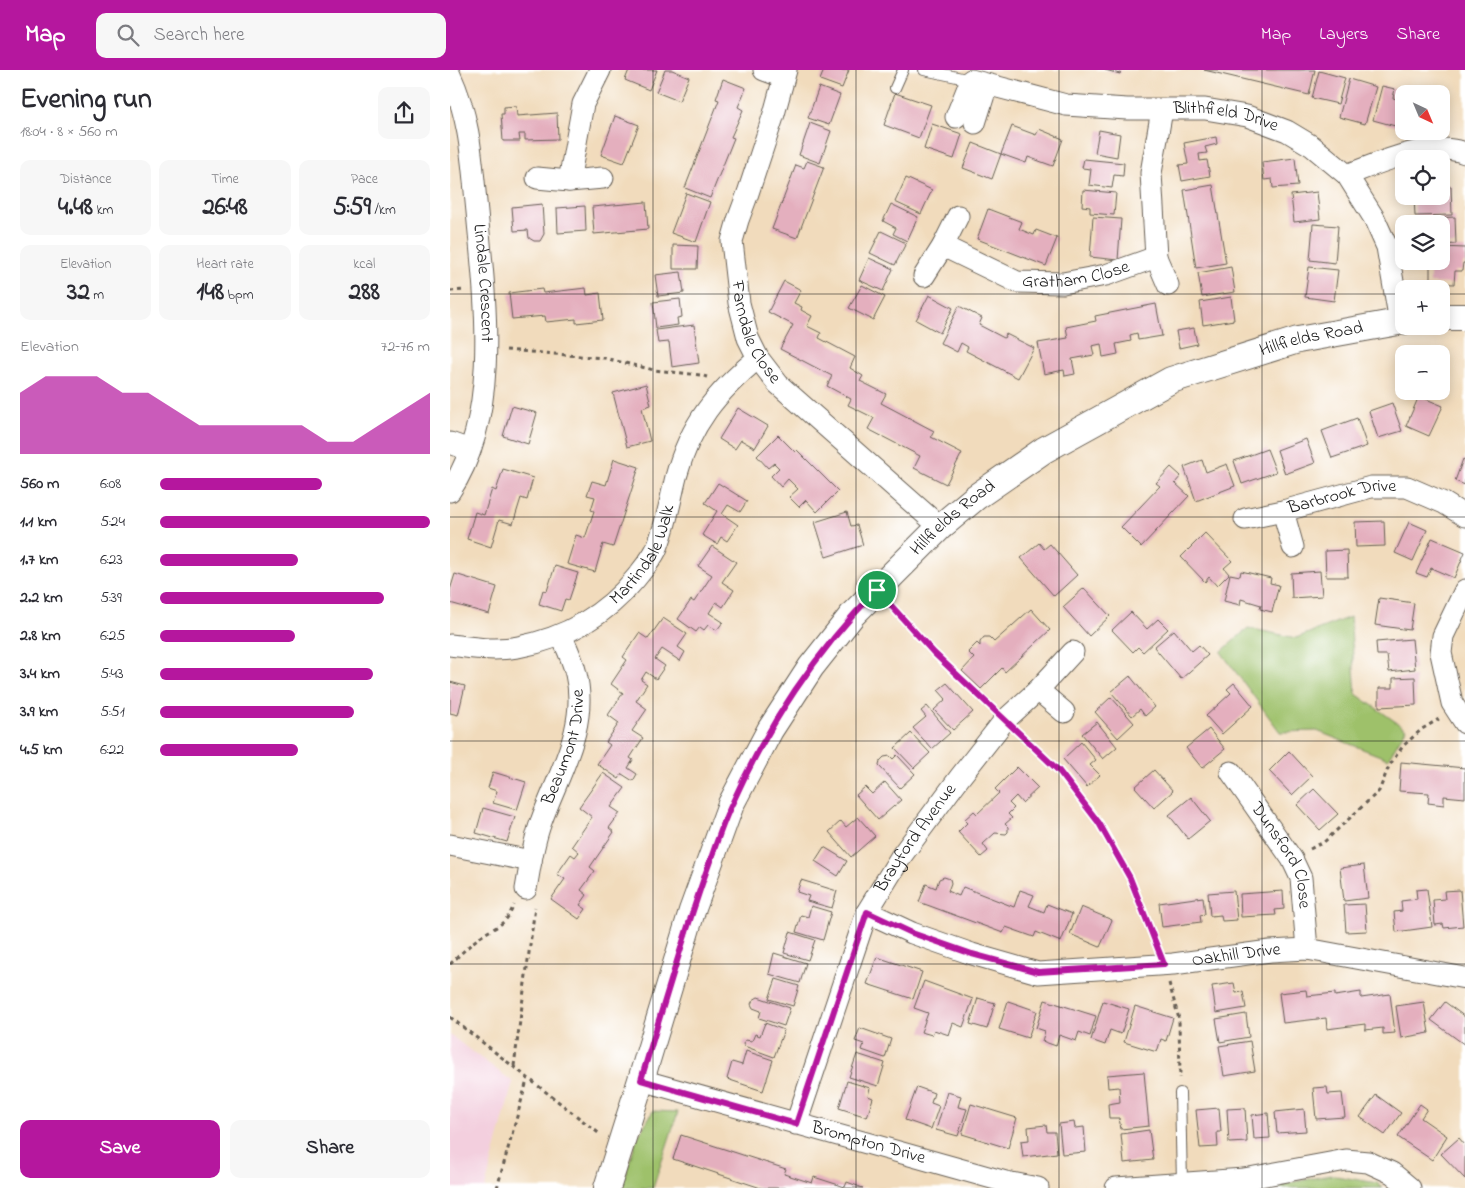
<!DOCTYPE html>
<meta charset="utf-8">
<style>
body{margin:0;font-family:"Indie Flower",sans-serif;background:#f7f7f7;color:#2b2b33;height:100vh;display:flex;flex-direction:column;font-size:19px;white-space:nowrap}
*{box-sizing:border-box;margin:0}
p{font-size:16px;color:#7c7c81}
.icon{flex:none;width:28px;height:28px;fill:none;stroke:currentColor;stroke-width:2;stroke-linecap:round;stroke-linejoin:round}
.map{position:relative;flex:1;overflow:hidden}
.details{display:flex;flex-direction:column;background:#fff;width:450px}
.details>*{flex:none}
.needle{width:32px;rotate:136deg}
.fabs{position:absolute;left:945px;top:15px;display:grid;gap:10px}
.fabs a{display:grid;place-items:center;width:55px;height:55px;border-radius:10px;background:#fff;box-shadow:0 2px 12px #0003;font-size:25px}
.pin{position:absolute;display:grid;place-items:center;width:42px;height:42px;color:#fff;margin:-21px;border:2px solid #fff;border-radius:50%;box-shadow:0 1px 5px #0007}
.round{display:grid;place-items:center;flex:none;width:52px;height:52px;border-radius:10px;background:#f7f7f7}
.head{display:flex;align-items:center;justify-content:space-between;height:85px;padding:0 20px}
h1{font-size:28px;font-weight:700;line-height:38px}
.figures{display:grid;grid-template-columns:repeat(3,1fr);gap:8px;height:85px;padding:5px 20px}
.figures div{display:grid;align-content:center;border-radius:10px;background:#f7f7f7;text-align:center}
.figures b{font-size:25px;font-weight:700}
.figures small{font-size:14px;font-weight:400}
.figures p{font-size:14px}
.chart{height:140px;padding:10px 20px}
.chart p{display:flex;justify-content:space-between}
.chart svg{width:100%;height:90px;margin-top:5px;fill:#b5179e;opacity:.7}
.button{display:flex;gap:10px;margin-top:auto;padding:10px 20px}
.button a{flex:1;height:58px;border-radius:10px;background:#b5179e;color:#fff;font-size:20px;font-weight:700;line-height:58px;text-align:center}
.button a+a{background:#f7f7f7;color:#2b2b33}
ul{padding:0 20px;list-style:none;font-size:16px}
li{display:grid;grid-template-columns:80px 60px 1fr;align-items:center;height:38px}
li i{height:12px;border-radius:6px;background:#b5179e}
header{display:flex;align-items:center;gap:30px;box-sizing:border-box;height:70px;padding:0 25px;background:#b5179e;color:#fff}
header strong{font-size:24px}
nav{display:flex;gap:28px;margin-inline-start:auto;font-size:18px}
.search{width:350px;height:45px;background:#f7f7f7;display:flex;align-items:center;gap:12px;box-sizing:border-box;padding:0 18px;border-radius:10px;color:#7c7c81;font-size:19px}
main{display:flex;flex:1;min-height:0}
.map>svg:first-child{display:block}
.built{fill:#f3cfde}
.green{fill:#9ec16a;stroke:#5d6e43}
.building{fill:#e4afbe}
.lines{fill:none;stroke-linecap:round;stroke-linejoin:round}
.service-casing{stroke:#675f54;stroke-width:12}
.minor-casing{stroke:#675f54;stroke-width:23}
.tertiary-casing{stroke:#675f54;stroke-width:28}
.path{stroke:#675f54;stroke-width:3;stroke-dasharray:4 4;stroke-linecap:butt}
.service{stroke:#fff;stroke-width:10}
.minor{stroke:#fff;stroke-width:21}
.tertiary{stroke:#fff;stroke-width:26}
.route-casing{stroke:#fff;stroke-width:10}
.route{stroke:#b5179e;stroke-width:6}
.grid{fill:none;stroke:#1c1c1c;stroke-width:1;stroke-opacity:0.55}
.labels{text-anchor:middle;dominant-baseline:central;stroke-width:4.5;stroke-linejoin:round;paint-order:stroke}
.street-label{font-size:18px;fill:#1c1c1c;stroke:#fff}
</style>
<header>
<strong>Map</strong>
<div class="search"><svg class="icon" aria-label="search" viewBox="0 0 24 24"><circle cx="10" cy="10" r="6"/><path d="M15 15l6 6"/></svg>Search here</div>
<nav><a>Map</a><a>Layers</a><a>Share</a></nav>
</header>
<main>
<section class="details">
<div class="head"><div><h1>Evening run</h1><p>18:04 · 8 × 560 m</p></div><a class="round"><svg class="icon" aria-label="share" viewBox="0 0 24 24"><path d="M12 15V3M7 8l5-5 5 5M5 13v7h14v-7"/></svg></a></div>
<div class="figures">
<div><p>Distance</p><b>4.48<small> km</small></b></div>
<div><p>Time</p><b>26:48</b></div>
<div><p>Pace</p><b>5:59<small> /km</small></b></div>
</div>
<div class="figures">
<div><p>Elevation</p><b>32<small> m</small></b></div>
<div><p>Heart rate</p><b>148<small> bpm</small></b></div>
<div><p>kcal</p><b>288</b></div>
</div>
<div class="chart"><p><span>Elevation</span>72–76 m</p>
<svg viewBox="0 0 160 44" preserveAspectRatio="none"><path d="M0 44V14L10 6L20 6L30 6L40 14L50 14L60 22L70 30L80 30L90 30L100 30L110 30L120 38L130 38L140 30L150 22L160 14V44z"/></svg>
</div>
<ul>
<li><b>560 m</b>6:08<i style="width:60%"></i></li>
<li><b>1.1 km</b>5:24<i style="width:100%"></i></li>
<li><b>1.7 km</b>6:23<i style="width:51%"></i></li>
<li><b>2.2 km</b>5:39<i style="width:83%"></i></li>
<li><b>2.8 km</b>6:25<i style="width:50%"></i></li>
<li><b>3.4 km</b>5:43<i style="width:79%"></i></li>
<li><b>3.9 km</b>5:51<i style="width:72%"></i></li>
<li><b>4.5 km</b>6:22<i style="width:51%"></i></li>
</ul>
<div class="button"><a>Save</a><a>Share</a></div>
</section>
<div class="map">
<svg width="1015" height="1118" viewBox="0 0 1015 1118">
<rect width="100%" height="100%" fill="#fff"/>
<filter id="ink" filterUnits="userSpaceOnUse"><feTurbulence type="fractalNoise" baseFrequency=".02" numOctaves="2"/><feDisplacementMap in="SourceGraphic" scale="10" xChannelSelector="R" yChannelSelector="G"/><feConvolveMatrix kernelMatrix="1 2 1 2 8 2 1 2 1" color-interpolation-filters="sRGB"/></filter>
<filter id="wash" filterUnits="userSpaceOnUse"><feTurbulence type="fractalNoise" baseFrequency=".0096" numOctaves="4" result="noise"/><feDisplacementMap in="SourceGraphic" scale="20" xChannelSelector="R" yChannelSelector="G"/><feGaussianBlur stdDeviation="1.12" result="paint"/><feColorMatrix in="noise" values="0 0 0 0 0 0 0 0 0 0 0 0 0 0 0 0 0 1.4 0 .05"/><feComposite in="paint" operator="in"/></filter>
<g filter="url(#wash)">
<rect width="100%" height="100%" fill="#f1dbbc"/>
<!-- built -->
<polygon class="built" points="0,965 63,1012 35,1118 0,1118"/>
<!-- green -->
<g class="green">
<polygon points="900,547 906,624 956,659 938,689 867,661 830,662 771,582 798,558 846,568"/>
<polygon points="203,1041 228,1042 203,1118 171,1118 187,1068"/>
<polygon points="880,1105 927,1113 933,1118 813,1118"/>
</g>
<g id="blocks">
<!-- building -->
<g class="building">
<polygon points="179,0 207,0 199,20 175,10"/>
<polygon points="215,0 222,0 239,7 229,31 206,22"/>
<polygon points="374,0 399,0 392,18 370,10"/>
<polygon points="655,0 671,0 670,4"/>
<polygon points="754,0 865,0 859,25"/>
<polygon points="869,1 895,8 888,34 862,28"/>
<polygon points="273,9 296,18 288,37 293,40 281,67 284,68 260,128 235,118 269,30 266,29"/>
<polygon points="899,9 926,17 915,54 889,47"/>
<polygon points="932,16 945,19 943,28 954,31 954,39 949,57 923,50"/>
<polygon points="369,17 390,25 379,55 358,48"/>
<polygon points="445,23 481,35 469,68 434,55"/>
<polygon points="66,36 67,46 107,43 108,69 75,70 75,64 69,64 70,71 53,71 51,44 54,44 54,37"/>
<polygon points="165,46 189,55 174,93 151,85"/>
<polygon points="360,53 381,61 370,93 349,85"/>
<polygon points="482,54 512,64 504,89 474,79"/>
<polygon points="562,56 586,65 589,59 613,69 603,96 578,87 576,93 551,84"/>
<polygon points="649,60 670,64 667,87 645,83"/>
<polygon points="766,67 767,74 755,77 757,83 749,84 750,91 757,90 760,106 732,111 729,95 738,94 734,73"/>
<polygon points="523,73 551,84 542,109 513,98"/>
<polygon points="845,88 848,116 823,118 822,109 814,110 812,92"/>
<polygon points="634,89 674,93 673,106 664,105 662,118 639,115 641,99 632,98"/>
<polygon points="357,91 374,97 347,168 322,159 346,95 354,98"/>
<polygon points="456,108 482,120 471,144 445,132"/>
<polygon points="763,115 776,193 746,198 734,120"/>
<polygon points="991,116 1001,116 1002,145 965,146 964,126 991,126"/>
<polygon points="633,120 666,123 664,145 640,143 640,137 632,136"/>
<polygon points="867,122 870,149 844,152 841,125"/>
<polygon points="236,123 260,132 246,172 221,163"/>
<polygon points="196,132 198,159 144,164 142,137"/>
<polygon points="92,134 94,164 90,171 84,171 79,168 78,160 64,161 62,137"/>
<polygon points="441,134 468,147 457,171 443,164 446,158 433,151"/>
<polygon points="135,136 136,161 108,163 107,138"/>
<polygon points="538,139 572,152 569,159 584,165 586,160 607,168 596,196 527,169"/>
<polygon points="643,147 671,149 668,190 640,187"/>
<polygon points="1005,147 1006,174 991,175 991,154 973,154 973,149"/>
<polygon points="863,154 888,156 885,193 860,190"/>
<polygon points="431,161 456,173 445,195 420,183"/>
<polygon points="223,175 248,176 247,199 223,199"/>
<polygon points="991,177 1015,178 1015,193 1013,193 1012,201 1005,201 1004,214 980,213 980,191 991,191"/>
<polygon points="419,188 443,199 433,221 409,210"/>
<polygon points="781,197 785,222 752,227 748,203"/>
<polygon points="859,197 888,200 884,231 855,227"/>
<polygon points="231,202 234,223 208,226 205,205"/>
<polygon points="334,211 351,220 344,233 352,237 351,240 362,246 357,256 371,263 369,268 405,287 400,298 413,306 410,311 436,324 431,333 484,361 481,367 512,383 496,414 464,398 470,386 418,359 424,348 398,335 401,329 377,316 382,306 330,279 343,255 318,242"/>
<polygon points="412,215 435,227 423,250 399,238"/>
<polygon points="136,218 137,225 150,223 153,250 126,253 126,249 96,252 95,246 62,249 59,223 92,219 93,223"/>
<polygon points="479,225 503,238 490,263 466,250"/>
<polygon points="781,227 784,250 753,255 750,232"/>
<polygon points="230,229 232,247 227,248 228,255 206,258 203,232"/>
<polygon points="706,234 712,266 688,270 687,263 680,265 681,271 666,274 668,284 653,287 651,274 642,276 644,285 622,289 625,304 615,306 614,300 594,304 588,273 618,268 616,257 646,251 645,246"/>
<polygon points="509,236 532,248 529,255 554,268 556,264 584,278 568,308 516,281 518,277 511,273 507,282 490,273"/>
<polygon points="244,255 249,293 222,297 219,272 208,273 206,260"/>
<polygon points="744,258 747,274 729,278 726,261"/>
<polygon points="196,314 201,335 192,338 200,371 177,377 163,323"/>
<polygon points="969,326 993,336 979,366 956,356"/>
<polygon points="942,333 952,361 928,368 919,341"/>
<polygon points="62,336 87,343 78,374 53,366"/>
<polygon points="288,338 318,356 305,378 291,370 285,379 269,369"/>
<polygon points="907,348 917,376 882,388 872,361"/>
<polygon points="328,365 345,382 347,380 388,421 367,442 356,430 349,437 339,427 348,419 338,409 331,417 321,406 329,398 324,393 318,398 307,386"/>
<polygon points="856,369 865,393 835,404 827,380"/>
<polygon points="817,379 826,402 792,414 784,391"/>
<polygon points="164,389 189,397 163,477 153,474 145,502 117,494 126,465 135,468 144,441 141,440 145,427 137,425 142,411 156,415"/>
<polygon points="1013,389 1015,390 1015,415 1005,411"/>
<polygon points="752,390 756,402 777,394 785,416 746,431 734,397"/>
<polygon points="721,397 731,406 725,413 739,426 691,477 671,457 710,416 706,413"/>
<polygon points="53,399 83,408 77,430 71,428 63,454 49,450 41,477 17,469 25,442 34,445 42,419 46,421"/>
<polygon points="268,413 297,431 290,442 278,435 272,444 288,455 277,471 271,467 267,474 252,465 267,441 255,433"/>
<polygon points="397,442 401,456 407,455 413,475 376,487 365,452"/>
<polygon points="934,451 935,476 906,477 905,452"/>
<polygon points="959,452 977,460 963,491 945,483"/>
<polygon points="755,463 782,491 774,498 779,504 767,516 759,507 755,512 731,487"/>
<polygon points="982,468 1015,482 1004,508 981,498 977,507 966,503"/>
<polygon points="589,473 594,479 600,474 627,505 604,526 571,488"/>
<polygon points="262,476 286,492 272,512 284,520 273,537 266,532 259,543 273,552 267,560 258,555 254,560 250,557 246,562 228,549 241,530 244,532 262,505 248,496"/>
<polygon points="897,480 898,507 876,507 875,481"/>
<polygon points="105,496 128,503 119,530 115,529 111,541 89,534 93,520 97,521"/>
<polygon points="791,501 821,508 820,513 829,515 822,542 810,539 811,535 791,529 790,535 774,531 780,504 790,506"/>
<polygon points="870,501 872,526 842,528 841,503"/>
<polygon points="5,504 47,517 39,544 0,533 0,520"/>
<polygon points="634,518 660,546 639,566 613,537"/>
<polygon points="929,528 964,533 960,560 925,555"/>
<polygon points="581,539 600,560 555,602 552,598 531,619 512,601 524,588 518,582 527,573 530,576 530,572 534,567 539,567 544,572"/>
<polygon points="681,542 697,559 708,549 718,559 693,582 688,577 683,582 662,560"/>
<polygon points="213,548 237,564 228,577 235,582 230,591 212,579 205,589 215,596 206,609 196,602 191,610 197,614 186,631 197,639 182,661 193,668 180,688 183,690 178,698 187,704 183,711 172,704 169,709 147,694 160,675 156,672 169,653 158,645 173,623 161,614 177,590 173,587 189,563 198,569"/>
<polygon points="724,560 742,581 749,575 758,585 731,609 704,577"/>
<polygon points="962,569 965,599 939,602 937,585 927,585 926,572"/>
<polygon points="680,606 705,637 695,646 690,639 682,646 661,622"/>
<polygon points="965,607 966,635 929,637 929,618 943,618 943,608"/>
<polygon points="0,612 15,616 8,645 0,643"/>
<polygon points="497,613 523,642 503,660 484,640 496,629 488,620"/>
<polygon points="784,613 803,636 772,664 756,646 781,623 777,619"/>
<polygon points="661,627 684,653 668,668 645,642"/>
<polygon points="477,636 500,663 482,679 463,658 476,647 471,641"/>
<polygon points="647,652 667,677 653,689 632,664"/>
<polygon points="759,659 775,679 752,698 736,678"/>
<polygon points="461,663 480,683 464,698 445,678"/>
<polygon points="631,672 646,690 640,695 650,705 637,717 613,689"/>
<polygon points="839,681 862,706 842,725 819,701"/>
<polygon points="447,685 465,704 450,718 429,696 430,691 434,687 440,686 443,689"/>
<polygon points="951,692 1015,698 1015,728 994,726 994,735 978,733 979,723 949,721"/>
<polygon points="567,697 588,718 572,733 566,726 559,733 564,738 558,744 562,748 555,754 558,757 558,762 556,764 545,763 533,774 538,781 531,787 508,762 517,753 514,750 524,741 527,744 549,723 545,719"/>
<polygon points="704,700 723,721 704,738 685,717"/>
<polygon points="43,702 76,712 67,740 43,733 47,721 38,718"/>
<polygon points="153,703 175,718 161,737 170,743 159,758 164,762 140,797 145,801 131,820 137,825 130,835 136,839 129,849 101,829 115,809 107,804 121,784 125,787 129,782 122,776 142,747 129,737"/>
<polygon points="435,712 451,730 428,750 406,725 415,717 422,724"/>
<polygon points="864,719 888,744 870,760 847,735"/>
<polygon points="741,727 760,751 738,769 719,745"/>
<polygon points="33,738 65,747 57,772 26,763"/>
<polygon points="408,747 425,766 401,787 379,762 391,751 396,757"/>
<polygon points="374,777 397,791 388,806 365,791"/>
<polygon points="914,795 918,828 894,831 890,798"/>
<polygon points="494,807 500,809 501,813 498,821 509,826 513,817 564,837 570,820 584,825 579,836 594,842 597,834 622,844 611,872 586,862 584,867 556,857 553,863 469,832 476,814 486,818 489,809"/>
<polygon points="351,810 387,821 382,838 357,831 359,826 347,822"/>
<polygon points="977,819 982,857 946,862 944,842 952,841 951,831 967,829 966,820"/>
<polygon points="1010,820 1013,856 994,858 993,854 985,855 983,830 995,829 994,821"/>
<polygon points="784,821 787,850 772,851 771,845 760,846 758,823"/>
<polygon points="833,821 834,839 825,840 826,845 791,847 790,824"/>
<polygon points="753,827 755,844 750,845 751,852 712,857 709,833"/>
<polygon points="915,834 917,861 896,862 894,835"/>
<polygon points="361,836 381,842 373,870 346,862 351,845 358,847"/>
<polygon points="631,837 662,850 650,877 620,864"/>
<polygon points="340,862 365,870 358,890 334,883"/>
<polygon points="324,883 356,893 350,913 319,904"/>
<polygon points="427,887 472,902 463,929 417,914"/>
<polygon points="326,909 349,916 343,936 319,929"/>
<polygon points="474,911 523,929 513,957 503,953 499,965 484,960 482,965 471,962 478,943 464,938"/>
<polygon points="784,913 786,923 793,922 796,938 766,943 762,916"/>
<polygon points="856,920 857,926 885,923 885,926 911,922 911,928 940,924 945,963 933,964 933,958 915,960 915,954 877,959 876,948 833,953 829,923"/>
<polygon points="308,927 340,938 334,956 309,948 311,941 303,938 301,934 303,930"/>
<polygon points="528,928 545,933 537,959 520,954"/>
<polygon points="595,930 646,946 640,966 629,962 626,971 609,965 606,976 592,971 595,961 586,958"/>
<polygon points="558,931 587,941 578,968 549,959"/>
<polygon points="653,931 679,939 671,964 660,960 655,975 641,970"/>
<polygon points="974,932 979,963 951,968 946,936"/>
<polygon points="995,932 1015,947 1015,975 981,950"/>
<polygon points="685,936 723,948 716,971 711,969 707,982 674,972"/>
<polygon points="796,944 799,967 770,972 766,949"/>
<polygon points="315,953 334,960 324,987 294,976 293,974 295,970 302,971 305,964 310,966"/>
<polygon points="410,958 441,969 435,988 412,980 414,974 405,971"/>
<polygon points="800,971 805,1001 774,1006 769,976"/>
<polygon points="296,981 323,990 313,1021 277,1009 282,992 292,995"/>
<polygon points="407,984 435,993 428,1016 399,1007"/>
<polygon points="694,1002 699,1056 671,1059 669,1048 659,1048 658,1034 670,1032 669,1017 658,1018 657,1005"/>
<polygon points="397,1011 420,1018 418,1026 423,1028 417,1047 389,1038"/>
<polygon points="467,1017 484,1023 481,1033 489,1036 481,1059 455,1050"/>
<polygon points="877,1017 878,1024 892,1023 895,1047 866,1049 863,1018"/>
<polygon points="497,1022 511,1026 508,1037 517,1039 508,1066 486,1060"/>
<polygon points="926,1025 951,1043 935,1065 910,1047"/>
<polygon points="521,1034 567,1048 558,1078 512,1064"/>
<polygon points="970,1034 977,1039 971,1048 997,1066 982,1090 948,1067"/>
<polygon points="769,1038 771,1062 767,1062 768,1077 750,1078 746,1040"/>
<polygon points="795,1038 797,1072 779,1073 777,1039"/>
<polygon points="854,1039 856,1061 827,1063 825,1042"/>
<polygon points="818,1043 820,1068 804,1069 802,1045"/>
<polygon points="624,1052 625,1058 634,1057 636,1082 612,1084 609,1054"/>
<polygon points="596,1055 597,1062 605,1062 607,1083 573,1087 571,1071 579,1070 578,1057"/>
<polygon points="699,1060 703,1090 674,1093 671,1064"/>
<polygon points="231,1065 336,1099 334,1104 362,1113 364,1107 395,1117 397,1112 413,1118 311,1118 223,1089"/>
<polygon points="1009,1068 1015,1075 1015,1109 991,1084"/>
</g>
</g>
</g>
<g filter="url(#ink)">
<use href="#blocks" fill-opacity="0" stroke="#675f54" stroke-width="1"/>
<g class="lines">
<defs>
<g id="service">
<polyline points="474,0 521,10"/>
<polyline points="445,18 453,0"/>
<polyline points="730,1023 732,1113"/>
</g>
<g id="minor">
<polyline points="314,0 333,7"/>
<path id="s1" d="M336 0 324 44 298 123 288 150 282 171 289 233 298 268 308 288 328 314 490 457"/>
<path id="s2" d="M0 5C21 50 22 94 27 142 35 227 51 346 0 421"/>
<path id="s3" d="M506 47 521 10 616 35 677 39H755L797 46 837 61 862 76 897 105 924 148 937 177 950 252"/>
<polyline points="525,53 537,15"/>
<path d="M897 105C931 92 979 70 1015 83"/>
<polyline points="87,108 119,111 153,108"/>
<polyline points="119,111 133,34 150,0"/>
<path id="s4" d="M493 176 567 212 613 213 656 205 706 187 701 103 712 40"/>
<polyline points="706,187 718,215"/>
<polyline points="474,206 493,176 508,146"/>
<polyline points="0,373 20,380"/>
<polyline points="833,441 843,477"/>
<path id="s5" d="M795 449 833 441 921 417H957L994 433 1015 446"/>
<polyline points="1015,520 993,566 991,583 1002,633 1015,653"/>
<path id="s6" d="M0 575C22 578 46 581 68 577 116 568 155 546 186 508 193 499 201 490 206 480 216 457 220 431 226 407 240 354 267 322 308 288"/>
<polyline points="588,620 614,642"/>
<path id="s7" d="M781 702 842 789 851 808 857 879"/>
<polyline points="0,775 81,791"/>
<path id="s8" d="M76 819C80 797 83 773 91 752 108 704 139 657 126 604 123 590 117 578 111 565"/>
<path id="s9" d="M417 842 462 863 522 884 588 903 723 894 820 881 857 879 1015 908"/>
<path id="s10" d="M191 1010 556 1112 588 1118"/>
<path id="s11" d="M346 1054 417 842 452 785 510 707 554 651 588 620 623 582"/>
<polyline points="666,1118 794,1109 896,1090 918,1092 942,1103 960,1118"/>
</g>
<g id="tertiary">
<polyline points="991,247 1015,247"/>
<path id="s12" d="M157 1118 191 1010 242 841 281 734 320 660 361 597 403 544 490 457 526 427 594 380 721 310 848 270 954 251"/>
</g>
</defs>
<!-- service casing -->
<use href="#service" class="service-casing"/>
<!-- minor casing -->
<use href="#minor" class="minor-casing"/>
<!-- tertiary casing -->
<use href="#tertiary" class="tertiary-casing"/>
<!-- path -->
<g class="path">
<polyline points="0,221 14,220"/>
<polyline points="56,280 154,288 204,300 250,305 257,307"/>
<polyline points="443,537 484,583 539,636"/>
<polyline points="569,665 609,701 649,753 680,808 706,874"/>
<polyline points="860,779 874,772 929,721 939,696 953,676 972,659 989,649"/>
<path d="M0 894C10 885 19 875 30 867 47 855 55 857 64 835"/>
<polyline points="719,913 729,949 730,1008"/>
<polyline points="0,947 151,1065"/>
<polyline points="64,996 85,837"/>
<polyline points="47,1118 78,1007"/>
</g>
<!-- service -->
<use href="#service" class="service"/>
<!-- minor -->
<use href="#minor" class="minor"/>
<!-- tertiary -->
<use href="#tertiary" class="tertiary"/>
</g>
</g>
<g class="lines" filter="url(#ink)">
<defs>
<path id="route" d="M427 520 484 583 609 701 649 753 680 808 714 894 588 902 522 884 462 863 417 842 346 1054 191 1010C213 937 234 863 260 791 267 772 273 752 282 734 317 656 367 580 427 520Z"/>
</defs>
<!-- route casing -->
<use href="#route" class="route-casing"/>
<!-- route -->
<use href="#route" class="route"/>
</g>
<!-- grid -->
<path class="grid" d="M203 0V1118M406 0V1118M609 0V1118M812 0V1118M0 224H954M991 224H1015M0 447H1015M0 671H1015M0 894H1015"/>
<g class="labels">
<!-- street labels -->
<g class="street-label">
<text stroke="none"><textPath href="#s3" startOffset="299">Blithfield Drive</textPath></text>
<text stroke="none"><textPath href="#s4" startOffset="142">Gratham Close</textPath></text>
<text stroke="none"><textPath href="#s2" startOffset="212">Lindale Crescent</textPath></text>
<text stroke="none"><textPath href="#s1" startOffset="275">Farndale Close</textPath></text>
<text stroke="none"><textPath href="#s12" startOffset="1174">Hillfields Road</textPath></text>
<text stroke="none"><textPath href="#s5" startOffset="100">Barbrook Drive</textPath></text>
<text stroke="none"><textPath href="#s12" startOffset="769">Hillfields Road</textPath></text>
<text stroke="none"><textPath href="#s6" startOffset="232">Martindale Walk</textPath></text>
<text stroke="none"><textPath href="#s8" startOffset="148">Beaumont Drive</textPath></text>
<text stroke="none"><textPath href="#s11" startOffset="312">Brayford Avenue</textPath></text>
<text stroke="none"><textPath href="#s7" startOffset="99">Dunsford Close</textPath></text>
<text stroke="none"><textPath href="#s9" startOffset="381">Oakhill Drive</textPath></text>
<text stroke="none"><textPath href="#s10" startOffset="236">Brompton Drive</textPath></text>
</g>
</g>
</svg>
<div class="fabs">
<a><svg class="needle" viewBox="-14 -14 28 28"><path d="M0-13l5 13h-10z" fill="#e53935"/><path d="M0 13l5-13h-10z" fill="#7c7c81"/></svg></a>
<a><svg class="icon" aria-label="locate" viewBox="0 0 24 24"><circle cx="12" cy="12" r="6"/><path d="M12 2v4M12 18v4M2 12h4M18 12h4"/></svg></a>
<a><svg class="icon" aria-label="layers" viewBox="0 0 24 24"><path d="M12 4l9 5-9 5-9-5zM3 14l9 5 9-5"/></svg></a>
<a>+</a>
<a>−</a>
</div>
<div class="pin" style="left:427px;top:520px;background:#1e9e55"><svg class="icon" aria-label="arrive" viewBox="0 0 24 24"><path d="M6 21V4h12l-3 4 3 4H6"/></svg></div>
</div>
</main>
